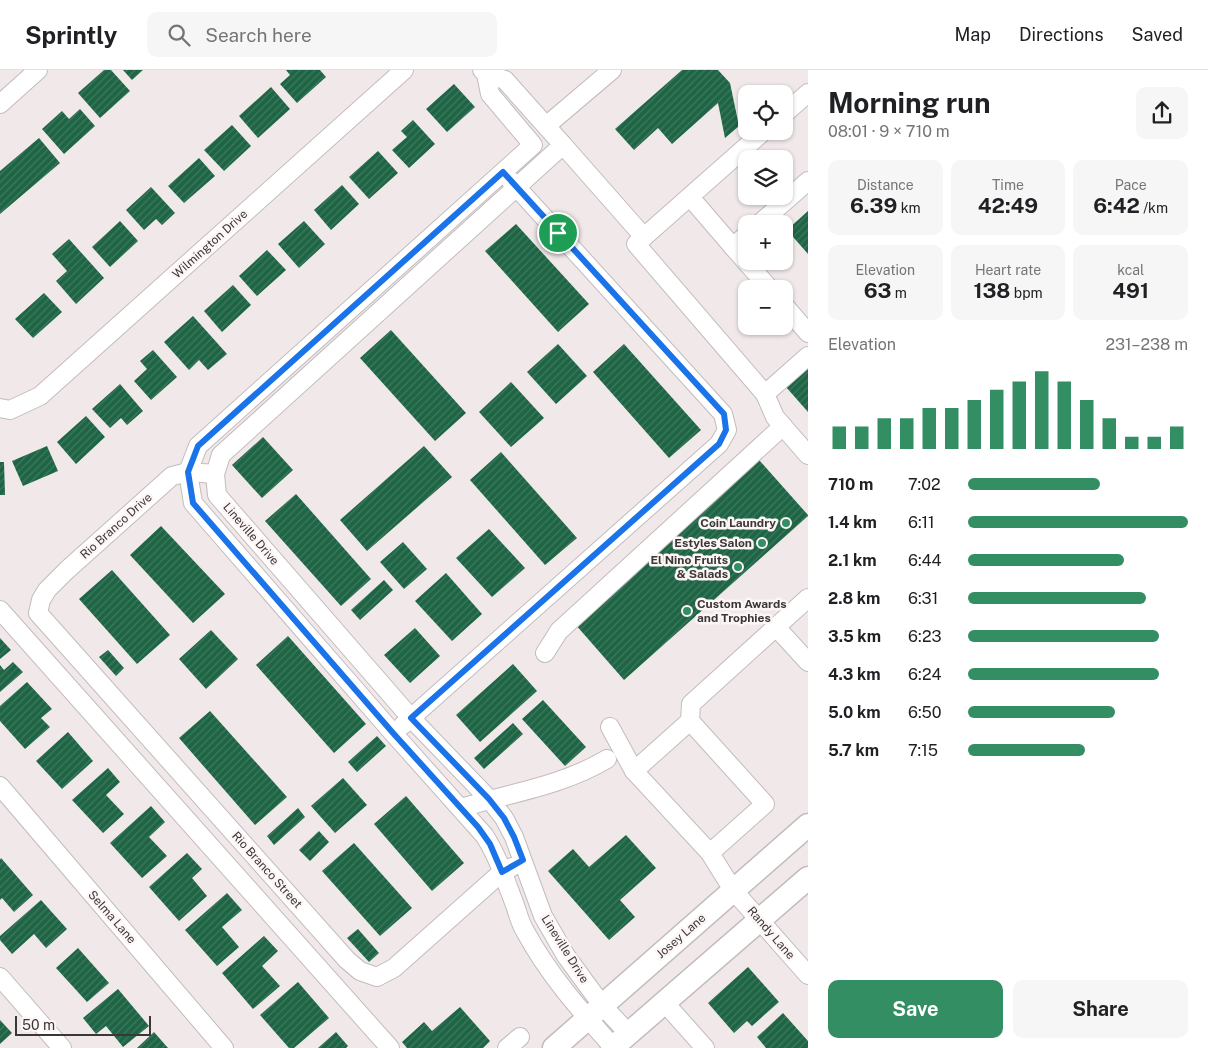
<!DOCTYPE html>
<meta charset="utf-8">
<style>
body{margin:0;font-family:"Public Sans",sans-serif;background:#f6f6f6;color:#202124;height:100vh;display:flex;flex-direction:column;font-size:19px;white-space:nowrap}
*{box-sizing:border-box;margin:0}
p{font-size:16px;color:#757577}
.icon{flex:none;width:28px;height:28px;fill:none;stroke:currentColor;stroke-width:2;stroke-linecap:round;stroke-linejoin:round}
.map{position:relative;flex:1;overflow:hidden}
.sheet{display:flex;flex-direction:column;background:#fff;width:400px}
.sheet>*{flex:none}
.tools{position:absolute;left:738px;top:15px;display:grid;gap:10px}
.tools a{display:grid;place-items:center;width:55px;height:55px;border-radius:10px;background:#fff;box-shadow:0 1px 4px #0004;font-size:25px}
.scale{position:absolute;left:15px;bottom:12px;width:136px;box-sizing:border-box;padding-left:5px;border:2px solid #3a3737;border-top:0;font-size:14px;line-height:18px;white-space:nowrap;color:#3a3737;-webkit-text-stroke:4px #fef6f6;paint-order:stroke}
.pin{position:absolute;display:grid;place-items:center;width:42px;height:42px;color:#fff;margin:-21px;border:2px solid #fff;border-radius:50%;box-shadow:0 1px 5px #0007}
.round{display:grid;place-items:center;flex:none;width:52px;height:52px;border-radius:10px;background:#f6f6f6}
.headline{display:flex;align-items:center;justify-content:space-between;height:85px;padding:0 20px}
h1{font-size:28px;font-weight:700;line-height:38px}
.metrics{display:grid;grid-template-columns:repeat(3,1fr);gap:8px;height:85px;padding:5px 20px}
.metrics div{display:grid;align-content:center;border-radius:10px;background:#f6f6f6;text-align:center}
.metrics b{font-size:21px;font-weight:700}
.metrics small{font-size:14px;font-weight:400}
.metrics p{font-size:14px}
.chart{height:140px;padding:10px 20px}
.chart p{display:flex;justify-content:space-between}
.chart svg{width:100%;height:90px;margin-top:5px;stroke:#338e64;stroke-width:6}
.cta{display:flex;gap:10px;margin-top:auto;padding:10px 20px}
.cta a{flex:1;height:58px;border-radius:10px;background:#338e64;color:#fff;font-size:20px;font-weight:700;line-height:58px;text-align:center}
.cta a+a{background:#f6f6f6;color:#202124}
ul{padding:0 20px;list-style:none;font-size:16px}
li{display:grid;grid-template-columns:80px 60px 1fr;align-items:center;height:38px}
li i{height:12px;border-radius:6px;background:#338e64}
header{display:flex;align-items:center;gap:30px;box-sizing:border-box;height:70px;padding:0 25px;background:#fff;border-bottom:1px solid #e0e0e0}
header strong{font-size:24px}
nav{display:flex;gap:28px;margin-inline-start:auto;font-size:18px}
.search{width:350px;height:45px;background:#f6f6f6;display:flex;align-items:center;gap:12px;box-sizing:border-box;padding:0 18px;border-radius:10px;color:#757577;font-size:19px}
main{display:flex;flex:1;min-height:0}
.map>svg:first-child{display:block}
.building{fill:url(#building-hatch)}
.lines{fill:none;stroke-linecap:round;stroke-linejoin:round}
.minor-casing{stroke:#c3bbbc;stroke-width:20}
.major-casing{stroke:#c3bbbc;stroke-width:25}
.minor{stroke:#fff;stroke-width:18}
.major{stroke:#fff;stroke-width:22}
.route-casing{stroke:#fff;stroke-width:10}
.route{stroke:#1a73e8;stroke-width:6}
.poi-dot{fill:#338e64;stroke:#fef6f6;stroke-width:2}
.labels{text-anchor:middle;dominant-baseline:central;stroke-width:5;stroke-linejoin:round;paint-order:stroke}
.street-label{font-size:12px;fill:#3a3737;stroke:#fef6f6}
.poi-label{font-size:12px;font-weight:bold;fill:#3a3737;stroke:#fef6f6;text-anchor:end}
</style>
<header>
<strong>Sprintly</strong>
<div class="search"><svg class="icon" aria-label="search" viewBox="0 0 24 24"><circle cx="10" cy="10" r="6"/><path d="M15 15l6 6"/></svg>Search here</div>
<nav><a>Map</a><a>Directions</a><a>Saved</a></nav>
</header>
<main>
<div class="map">
<svg width="808" height="978" viewBox="0 0 808 978">
<defs>
<pattern id="building-hatch" width="6" height="6" patternUnits="userSpaceOnUse" patternTransform="scale(1.25)"><rect width="6" height="6" fill="#1e6545"/><path d="M-1 1l2-2M0 6l6-6M5 7l2-2" fill="none" stroke="#3f785e"/></pattern>
</defs>
<rect width="100%" height="100%" fill="#f1e9e9"/>
<!-- building -->
<g class="building">
<polygon points="104,0 111,0 130,21 100,48 78,23"/>
<polygon points="123,0 143,0 132,10"/>
<polygon points="286,0 320,0 326,7 297,33 280,14 290,5"/>
<polygon points="682,0 718,0 730,13 739,56 725,68 718,33 672,74 658,58 634,80 615,59"/>
<polygon points="454,14 475,37 447,62 426,39"/>
<polygon points="271,17 290,39 258,68 239,46"/>
<polygon points="80,39 95,56 64,84 42,59 62,41 69,49"/>
<polygon points="413,50 435,74 409,98 392,80 407,67 401,61"/>
<polygon points="232,55 251,76 224,101 204,80"/>
<polygon points="39,68 60,93 0,144 0,101"/>
<polygon points="378,81 398,103 369,129 349,107"/>
<polygon points="199,88 215,106 184,133 168,116"/>
<polygon points="342,115 359,134 331,160 314,140"/>
<polygon points="151,117 175,143 162,155 156,149 144,160 126,140"/>
<polygon points="808,141 808,184 787,160"/>
<polygon points="120,151 138,171 110,197 92,177"/>
<polygon points="304,151 325,174 299,198 278,174"/>
<polygon points="516,154 589,234 558,262 485,181"/>
<polygon points="69,169 104,208 76,234 56,211 67,201 52,184"/>
<polygon points="267,180 286,200 257,226 239,206"/>
<polygon points="233,215 251,235 222,262 204,241"/>
<polygon points="44,223 62,242 33,268 15,249"/>
<polygon points="193,246 227,284 208,300 199,290 189,300 164,272"/>
<polygon points="391,260 466,343 435,371 360,288"/>
<polygon points="558,274 587,306 556,334 527,302"/>
<polygon points="624,274 701,360 669,388 593,302"/>
<polygon points="153,280 177,307 151,330 134,311 147,299 140,291"/>
<polygon points="808,298 808,342 786,317"/>
<polygon points="511,312 544,348 511,377 479,342"/>
<polygon points="120,314 143,341 127,355 121,348 110,358 92,339"/>
<polygon points="86,346 105,367 76,394 57,372"/>
<polygon points="263,367 293,400 262,428 232,395"/>
<polygon points="47,376 58,401 23,416 12,391"/>
<polygon points="424,376 452,407 367,481 340,450"/>
<polygon points="501,382 577,468 545,495 470,410"/>
<polygon points="759,390 808,445 808,446 624,610 575,554"/>
<polygon points="0,392 4,392 5,425 0,425"/>
<polygon points="296,424 371,509 341,536 265,451"/>
<polygon points="161,456 225,524 193,553 130,485"/>
<polygon points="489,459 525,498 492,527 456,488"/>
<polygon points="403,472 427,499 404,519 380,492"/>
<polygon points="112,500 170,565 137,594 79,529"/>
<polygon points="446,503 482,544 452,571 415,531"/>
<polygon points="384,510 393,520 360,550 351,540"/>
<polygon points="415,558 440,586 410,613 384,585"/>
<polygon points="211,560 238,589 206,619 179,589"/>
<polygon points="288,566 366,654 334,683 256,595"/>
<polygon points="0,568 11,580 0,589"/>
<polygon points="108,580 124,598 116,606 99,587"/>
<polygon points="13,592 23,602 0,622 0,595 4,600"/>
<polygon points="513,594 537,621 480,672 456,645"/>
<polygon points="27,612 52,639 41,648 50,657 25,679 0,651 0,636"/>
<polygon points="543,630 586,677 565,696 522,649"/>
<polygon points="210,641 287,727 255,755 179,668"/>
<polygon points="513,653 523,664 484,699 474,688"/>
<polygon points="68,662 93,691 62,719 36,691"/>
<polygon points="377,666 386,676 357,702 348,692"/>
<polygon points="108,698 120,712 106,725 124,744 103,763 72,730"/>
<polygon points="343,708 367,735 335,763 311,736"/>
<polygon points="406,726 464,793 432,821 374,754"/>
<polygon points="151,736 165,752 149,767 167,786 142,808 110,773"/>
<polygon points="298,738 305,747 274,775 267,766"/>
<polygon points="319,761 329,772 310,791 299,780"/>
<polygon points="626,765 656,798 620,830 635,847 609,870 548,801 573,779 589,797"/>
<polygon points="354,773 412,838 380,866 322,801"/>
<polygon points="187,783 202,799 192,808 207,826 179,851 149,817"/>
<polygon points="1,788 33,825 14,842 2,828 0,830 0,790"/>
<polygon points="227,823 242,840 222,857 239,877 217,896 185,860"/>
<polygon points="41,830 67,859 46,878 34,864 12,884 0,870 0,866"/>
<polygon points="358,859 379,883 369,892 347,868"/>
<polygon points="264,866 278,881 262,896 280,916 253,939 222,903"/>
<polygon points="78,878 109,913 87,932 56,898"/>
<polygon points="748,897 779,932 752,956 747,951 734,963 708,933"/>
<polygon points="298,912 329,948 294,978 289,978 260,945"/>
<polygon points="118,919 149,956 123,977 106,956 96,964 83,948"/>
<polygon points="460,937 490,971 483,978 407,978 402,972 424,952 432,961"/>
<polygon points="783,943 808,971 808,978 766,978 757,967"/>
<polygon points="0,950 12,963 0,974"/>
<polygon points="154,962 168,978 137,978"/>
<polygon points="336,962 348,976 346,978 318,978"/>
</g>
<g class="lines">
<defs>
<g id="minor">
<path d="M482 0 486 4 490 24 533 75 198 376 188 402 193 433 393 663 484 765C498 786 506 812 515 835 518 844 520 853 525 861 548 904 580 940 613 977"/>
<polyline points="486,4 505,10 563,75 221,385 215,404 217,425 411,648 489,729 504,748 514,767 543,846 566,886 585,912 602,935 628,963"/>
<polyline points="0,34 38,0"/>
<polyline points="784,44 808,23"/>
<polyline points="546,56 612,0"/>
<polyline points="764,61 636,174 765,324 775,347 808,385"/>
<polyline points="563,75 644,167"/>
<polyline points="690,127 733,177"/>
<polyline points="759,154 808,111"/>
<polyline points="746,165 733,177 770,219"/>
<polyline points="784,235 808,263"/>
<polyline points="765,324 808,286"/>
<polyline points="0,338 10,340 40,326 404,0"/>
<polyline points="215,404 188,402 172,406 67,500 47,520 41,530 38,543 347,890 360,901 377,907 394,898 502,802 512,797"/>
<polyline points="0,540 390,978"/>
<polyline points="776,557 808,592"/>
<polyline points="545,583 559,561 783,356"/>
<polyline points="690,651 765,734 710,783"/>
<polyline points="403,655 719,374 727,360 723,344 510,110"/>
<polyline points="610,657 634,701 710,783 733,820 808,905"/>
<polyline points="634,701 690,651 691,634 808,528"/>
<polyline points="0,716 224,978"/>
<path d="M461 738C510 723 562 716 607 689"/>
<polyline points="0,907 62,978"/>
<polyline points="664,932 705,978"/>
<polyline points="507,978 520,967"/>
</g>
<g id="major">
<polyline points="554,978 808,755"/>
<polyline points="612,978 808,808"/>
</g>
</defs>
<!-- minor casing -->
<use href="#minor" class="minor-casing"/>
<!-- major casing -->
<use href="#major" class="major-casing"/>
<!-- minor -->
<use href="#minor" class="minor"/>
<!-- major -->
<use href="#major" class="major"/>
</g>
<g class="lines">
<defs>
<polygon id="route" points="503,102 724,344 726,360 719,374 411,648 489,729 504,748 514,767 523,790 502,802 490,774 478,757 393,663 193,433 188,402 198,376"/>
</defs>
<!-- route casing -->
<use href="#route" class="route-casing"/>
<!-- route -->
<use href="#route" class="route"/>
</g>
<!-- markers -->
<g class="poi-dot">
<circle cx="786" cy="453" r="5"/>
<circle cx="762" cy="473" r="5"/>
<circle cx="738" cy="497" r="5"/>
<circle cx="687" cy="541" r="5"/>
</g>
<g class="labels">
<!-- street labels -->
<g class="street-label">
<text transform="translate(210 174) rotate(-42)">Wilmington Drive</text>
<text transform="translate(116 456) rotate(-42)">Rio Branco Drive</text>
<text transform="translate(251 464) rotate(49)">Lineville Drive</text>
<text transform="translate(267 800) rotate(48)">Rio Branco Street</text>
<text transform="translate(112 847) rotate(49)">Selma Lane</text>
<text transform="translate(771 863) rotate(49)">Randy Lane</text>
<text transform="translate(681 866) rotate(-41)">Josey Lane</text>
<text transform="translate(565 879) rotate(58)">Lineville Drive</text>
</g>
<!-- poi labels -->
<g class="poi-label">
<text x="776" y="453">Coin Laundry</text>
<text x="752" y="473">Estyles Salon</text>
<text x="728" y="490">El Nino Fruits<tspan x="728" dy="14">&amp; Salads</tspan></text>
<text x="697" y="534" text-anchor="start">Custom Awards<tspan x="697" dy="14">and Trophies</tspan></text>
</g>
</g>
</svg>
<div class="tools">
<a><svg class="icon" aria-label="locate" viewBox="0 0 24 24"><circle cx="12" cy="12" r="6"/><path d="M12 2v4M12 18v4M2 12h4M18 12h4"/></svg></a>
<a><svg class="icon" aria-label="layers" viewBox="0 0 24 24"><path d="M12 4l9 5-9 5-9-5zM3 14l9 5 9-5"/></svg></a>
<a>+</a>
<a>−</a>
</div>
<div class="scale">50 m</div>
<div class="pin" style="left:558px;top:163px;background:#1e9e55"><svg class="icon" aria-label="arrive" viewBox="0 0 24 24"><path d="M6 21V4h12l-3 4 3 4H6"/></svg></div>
</div>
<section class="sheet">
<div class="headline"><div><h1>Morning run</h1><p>08:01 · 9 × 710 m</p></div><a class="round"><svg class="icon" aria-label="share" viewBox="0 0 24 24"><path d="M12 15V3M7 8l5-5 5 5M5 13v7h14v-7"/></svg></a></div>
<div class="metrics">
<div><p>Distance</p><b>6.39<small> km</small></b></div>
<div><p>Time</p><b>42:49</b></div>
<div><p>Pace</p><b>6:42<small> /km</small></b></div>
</div>
<div class="metrics">
<div><p>Elevation</p><b>63<small> m</small></b></div>
<div><p>Heart rate</p><b>138<small> bpm</small></b></div>
<div><p>kcal</p><b>491</b></div>
</div>
<div class="chart"><p><span>Elevation</span>231–238 m</p>
<svg viewBox="0 0 160 44" preserveAspectRatio="none"><path d="M5 44V33M15 44V33M25 44V29M35 44V29M45 44V24M55 44V24M65 44V20M75 44V15M85 44V11M95 44V6M105 44V11M115 44V20M125 44V29M135 44V38M145 44V38M155 44V33"/></svg>
</div>
<ul>
<li><b>710 m</b>7:02<i style="width:60%"></i></li>
<li><b>1.4 km</b>6:11<i style="width:100%"></i></li>
<li><b>2.1 km</b>6:44<i style="width:71%"></i></li>
<li><b>2.8 km</b>6:31<i style="width:81%"></i></li>
<li><b>3.5 km</b>6:23<i style="width:87%"></i></li>
<li><b>4.3 km</b>6:24<i style="width:87%"></i></li>
<li><b>5.0 km</b>6:50<i style="width:67%"></i></li>
<li><b>5.7 km</b>7:15<i style="width:53%"></i></li>
</ul>
<div class="cta"><a>Save</a><a>Share</a></div>
</section>
</main>
